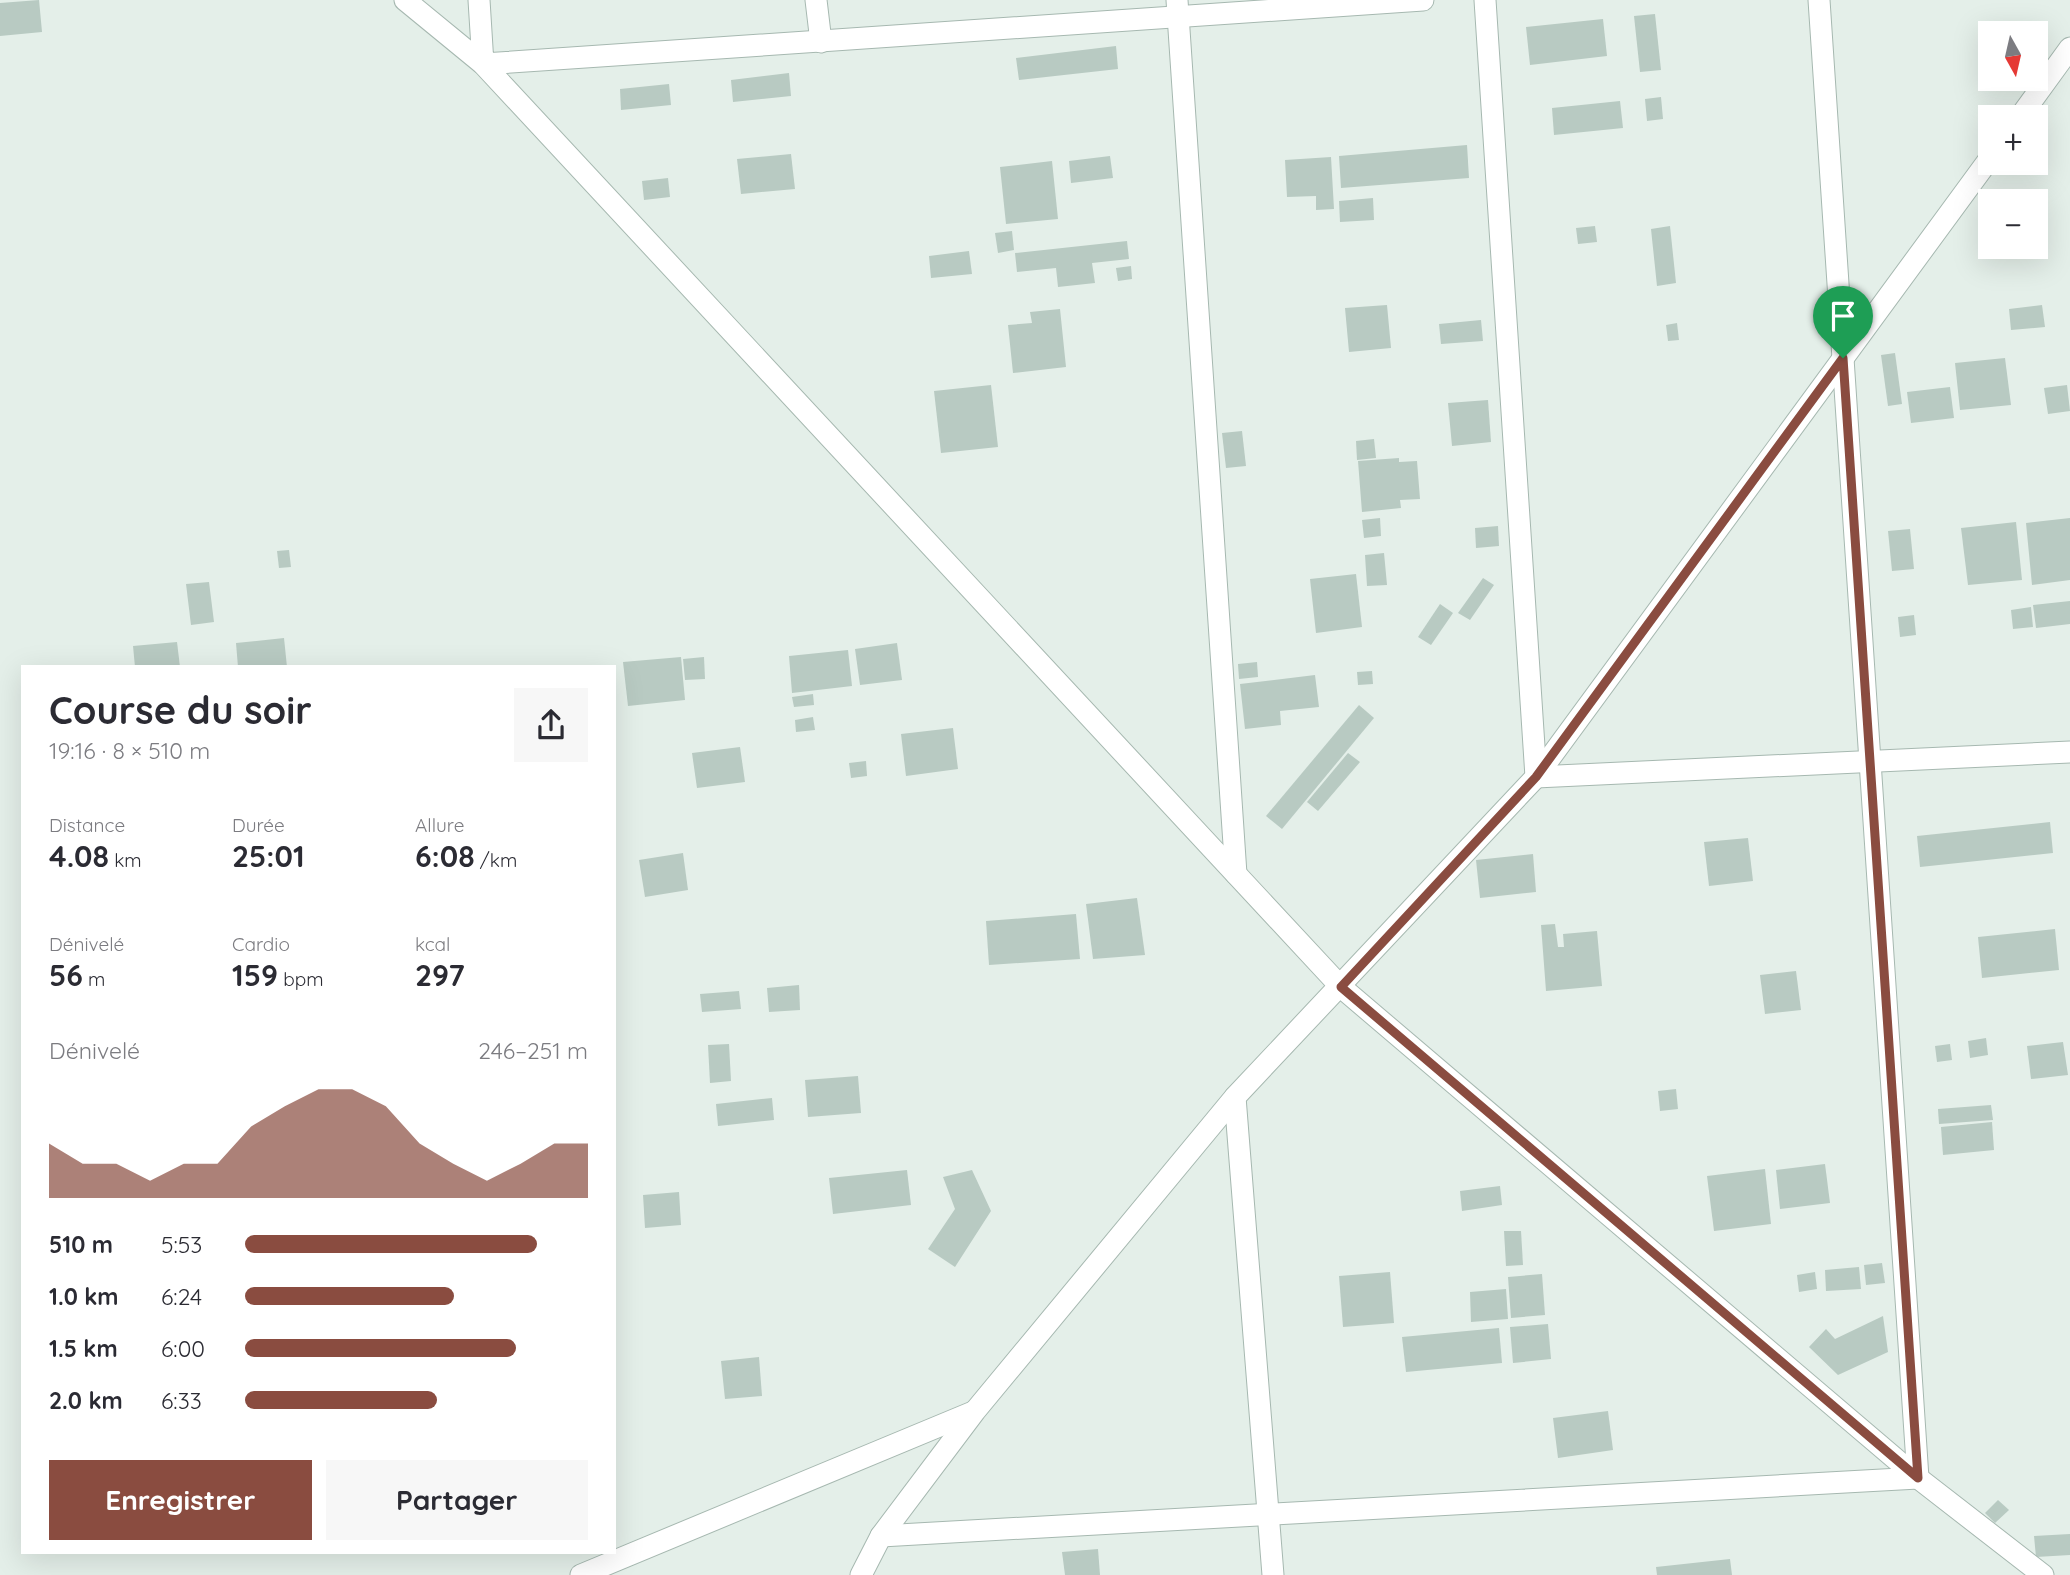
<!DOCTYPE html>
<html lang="fr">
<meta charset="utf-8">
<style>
body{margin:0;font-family:Quicksand,sans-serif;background:#f7f7f7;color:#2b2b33;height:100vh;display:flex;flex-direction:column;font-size:26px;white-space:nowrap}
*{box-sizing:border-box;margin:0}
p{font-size:23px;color:#7c7c81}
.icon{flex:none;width:38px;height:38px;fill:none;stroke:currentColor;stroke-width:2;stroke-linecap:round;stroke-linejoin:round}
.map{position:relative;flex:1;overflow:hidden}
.panel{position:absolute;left:21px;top:665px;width:595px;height:889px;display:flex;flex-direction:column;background:#fff;border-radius:0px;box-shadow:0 7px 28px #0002}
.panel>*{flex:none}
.needle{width:46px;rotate:172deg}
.controls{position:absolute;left:1978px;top:21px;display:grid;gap:14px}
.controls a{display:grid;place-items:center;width:70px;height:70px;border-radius:0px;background:#fff;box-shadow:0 7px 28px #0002;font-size:35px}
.pin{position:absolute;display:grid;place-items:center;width:60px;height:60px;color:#fff;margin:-72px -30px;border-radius:50% 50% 50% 0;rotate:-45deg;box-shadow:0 0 7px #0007}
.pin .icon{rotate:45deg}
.round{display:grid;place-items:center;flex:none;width:74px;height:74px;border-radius:0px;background:#f7f7f7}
.overview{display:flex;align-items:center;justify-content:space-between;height:119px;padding:0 28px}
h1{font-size:38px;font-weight:800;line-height:52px}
.metrics{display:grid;grid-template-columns:repeat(3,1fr);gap:10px;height:119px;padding:7px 28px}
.metrics div{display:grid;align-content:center}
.metrics b{font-size:30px;font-weight:800}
.metrics small{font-size:19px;font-weight:400}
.metrics p{font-size:19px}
.chart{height:196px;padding:14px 28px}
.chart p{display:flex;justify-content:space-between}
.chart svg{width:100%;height:126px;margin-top:7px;fill:#8a4c40;opacity:.7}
.action{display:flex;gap:14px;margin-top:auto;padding:14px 28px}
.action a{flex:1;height:80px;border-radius:0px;background:#8a4c40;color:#fff;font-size:28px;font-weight:800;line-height:80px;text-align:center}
.action a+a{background:#f7f7f7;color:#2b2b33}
ul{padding:0 28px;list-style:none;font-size:23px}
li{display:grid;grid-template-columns:112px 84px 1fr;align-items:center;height:52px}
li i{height:18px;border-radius:9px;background:#8a4c40}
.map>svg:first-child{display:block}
.building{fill:#b8cac2}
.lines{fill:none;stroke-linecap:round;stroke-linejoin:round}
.minor-casing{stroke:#a6b8b0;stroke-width:23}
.minor{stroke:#fff;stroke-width:21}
.route-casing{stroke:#fff;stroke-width:14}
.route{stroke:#8a4c40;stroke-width:9}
</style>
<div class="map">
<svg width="2070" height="1575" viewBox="0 0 2070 1575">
<rect width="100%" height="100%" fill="#e4efe9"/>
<!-- building -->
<g class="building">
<polygon points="39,0 42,32 0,36 0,3"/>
<polygon points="1655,14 1661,70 1640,72 1634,16"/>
<polygon points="1603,19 1607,56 1530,65 1526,27"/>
<polygon points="1116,46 1118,69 1019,80 1016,58"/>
<polygon points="789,73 791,96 733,102 731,80"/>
<polygon points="669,84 671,105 621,110 620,89"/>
<polygon points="1661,97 1663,119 1647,121 1645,99"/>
<polygon points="1620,101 1623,128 1554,135 1552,108"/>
<polygon points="1467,145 1469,178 1341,188 1339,156"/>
<polygon points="791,154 795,189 741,194 737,159"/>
<polygon points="1110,156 1113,178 1071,183 1069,161"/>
<polygon points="1331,157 1334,209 1316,210 1316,196 1287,197 1285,160"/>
<polygon points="1052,161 1058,219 1006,224 1000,167"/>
<polygon points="668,178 670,197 644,200 642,181"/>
<polygon points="1373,198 1374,220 1340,222 1339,201"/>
<polygon points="1595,226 1597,242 1578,244 1576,228"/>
<polygon points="1670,226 1676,283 1657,286 1651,229"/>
<polygon points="1012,231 1014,250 998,253 995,233"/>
<polygon points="1127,241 1129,259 1092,263 1095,283 1058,287 1056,268 1017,272 1015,253"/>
<polygon points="969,251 972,274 931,278 929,256"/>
<polygon points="1131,266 1132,279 1118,281 1116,268"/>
<polygon points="1387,305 1391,348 1349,352 1345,308"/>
<polygon points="2042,305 2045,327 2011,330 2009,309"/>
<polygon points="1060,309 1066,367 1013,373 1008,325 1032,323 1030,312"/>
<polygon points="1481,320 1483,341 1441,344 1439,324"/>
<polygon points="1677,323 1679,340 1668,341 1666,325"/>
<polygon points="1895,353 1902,404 1888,406 1881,355"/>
<polygon points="2005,358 2011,405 1960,410 1955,363"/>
<polygon points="991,385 998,447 941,453 934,391"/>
<polygon points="2067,385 2070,411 2048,414 2044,388"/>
<polygon points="1950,387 1954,418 1911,423 1907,392"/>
<polygon points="1488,400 1491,442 1452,446 1448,403"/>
<polygon points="1242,431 1246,466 1226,468 1222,433"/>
<polygon points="1374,439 1376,458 1357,460 1356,441"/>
<polygon points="1399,458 1399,462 1417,461 1420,499 1400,500 1401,508 1362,512 1358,461"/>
<polygon points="1380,518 1381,536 1364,538 1362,520"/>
<polygon points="2070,518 2070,580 2032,585 2026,523"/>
<polygon points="2016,522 2022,580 1968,585 1961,528"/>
<polygon points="1498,526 1499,546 1476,548 1475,528"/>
<polygon points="1910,529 1914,569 1892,571 1888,531"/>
<polygon points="289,550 291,567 279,568 277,551"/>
<polygon points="1384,553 1387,585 1367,586 1365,555"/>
<polygon points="1356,574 1362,627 1316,633 1310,579"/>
<polygon points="1483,578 1494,585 1470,620 1458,613"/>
<polygon points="209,582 214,622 191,625 186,584"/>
<polygon points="2070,601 2070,624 2036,628 2033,605"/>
<polygon points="1440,604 1453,613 1431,645 1418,637"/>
<polygon points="2031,607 2033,627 2013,629 2011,610"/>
<polygon points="1914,615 1916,635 1900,637 1898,617"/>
<polygon points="284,638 287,667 238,667 236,643"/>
<polygon points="177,642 180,667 135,667 133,646"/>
<polygon points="897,643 902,680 860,685 855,649"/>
<polygon points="848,650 852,686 792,693 789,656"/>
<polygon points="681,657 685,700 628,706 623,662"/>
<polygon points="704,657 705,679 685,680 683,659"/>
<polygon points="1257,662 1258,677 1239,679 1238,664"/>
<polygon points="1372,671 1373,684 1358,685 1357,672"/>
<polygon points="1315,675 1319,707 1280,711 1281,725 1245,729 1240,684"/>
<polygon points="813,694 814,705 794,707 792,697"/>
<polygon points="1359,705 1374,718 1282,829 1266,816"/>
<polygon points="813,717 815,730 796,732 795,720"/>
<polygon points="953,728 958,769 906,776 901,734"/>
<polygon points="740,747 745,782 697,788 692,753"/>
<polygon points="1348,753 1360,762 1318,811 1307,802"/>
<polygon points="866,761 867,776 851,778 849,763"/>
<polygon points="2050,822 2053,853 1920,867 1917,836"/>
<polygon points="1748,838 1753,881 1709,886 1704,842"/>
<polygon points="683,853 688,890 645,897 639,860"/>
<polygon points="1533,854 1536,892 1480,898 1476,860"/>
<polygon points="1137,898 1145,955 1093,959 1086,904"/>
<polygon points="1076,914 1080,959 989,965 986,921"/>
<polygon points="1555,924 1558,947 1564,947 1563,934 1597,931 1602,986 1546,991 1541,925"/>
<polygon points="2055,929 2059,970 1982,978 1978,937"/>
<polygon points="1796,971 1801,1010 1765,1014 1760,975"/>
<polygon points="799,985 800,1010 769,1012 767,988"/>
<polygon points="739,991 741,1009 702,1012 700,994"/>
<polygon points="1986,1038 1988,1055 1970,1058 1968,1041"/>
<polygon points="2063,1042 2068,1075 2031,1079 2027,1046"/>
<polygon points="729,1044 731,1081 710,1083 708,1045"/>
<polygon points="1950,1044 1952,1060 1937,1062 1935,1046"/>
<polygon points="858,1076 861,1113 808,1117 805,1080"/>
<polygon points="1676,1089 1678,1109 1660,1111 1658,1091"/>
<polygon points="772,1098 774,1120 718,1126 716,1104"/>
<polygon points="1991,1105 1993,1120 1939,1124 1938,1109"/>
<polygon points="1992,1122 1994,1150 1943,1155 1941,1127"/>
<polygon points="1825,1164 1830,1203 1780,1209 1776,1170"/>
<polygon points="1765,1169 1771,1224 1714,1231 1707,1176"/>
<polygon points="907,1170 911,1205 833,1214 829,1178"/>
<polygon points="972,1170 991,1211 955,1267 928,1249 955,1209 943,1177"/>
<polygon points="1500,1186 1502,1205 1462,1211 1460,1191"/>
<polygon points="679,1192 681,1225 645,1228 643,1195"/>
<polygon points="1504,1231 1521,1231 1523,1265 1506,1266"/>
<polygon points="1882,1263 1885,1283 1866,1285 1864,1265"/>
<polygon points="1859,1267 1861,1289 1826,1291 1825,1270"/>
<polygon points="1390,1272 1394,1323 1343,1327 1339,1276"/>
<polygon points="1815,1272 1817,1289 1799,1292 1797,1275"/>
<polygon points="1542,1274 1545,1315 1511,1318 1508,1277"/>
<polygon points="1506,1289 1508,1319 1471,1322 1470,1292"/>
<polygon points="1883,1316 1888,1352 1838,1375 1809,1347 1826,1329 1835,1339"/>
<polygon points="1548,1324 1551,1359 1513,1363 1510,1327"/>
<polygon points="1499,1328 1502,1363 1406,1372 1402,1337"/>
<polygon points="759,1357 762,1396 725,1399 721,1361"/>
<polygon points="1608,1411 1613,1450 1558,1458 1553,1418"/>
<polygon points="1998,1500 2009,1510 1995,1523 1985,1513"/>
<polygon points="2070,1534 2070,1555 2036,1557 2034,1536"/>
<polygon points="1098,1549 1100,1575 1065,1575 1062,1552"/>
<polygon points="1730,1559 1732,1575 1657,1575 1656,1567"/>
</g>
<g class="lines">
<defs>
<g id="minor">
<polyline points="405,0 483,64 1341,987 1918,1478 2043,1575"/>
<polyline points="479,0 483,64 1423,0"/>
<polyline points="816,0 821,42"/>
<polyline points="1177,0 1236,874"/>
<polyline points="1485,0 1536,777 2070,752"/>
<polyline points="2020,117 2070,48"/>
<polyline points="1235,1097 1273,1575"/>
<polyline points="881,1536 1918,1478 1819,0"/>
<polyline points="581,1575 973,1412"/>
<polyline points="861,1575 881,1536 975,1411 1235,1097 1536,777 1990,158"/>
</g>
</defs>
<!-- minor casing -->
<use href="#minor" class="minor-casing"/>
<!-- minor -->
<use href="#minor" class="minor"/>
</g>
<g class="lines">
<defs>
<polygon id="route" points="1843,358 1918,1478 1341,987 1536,777"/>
</defs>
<!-- route casing -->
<use href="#route" class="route-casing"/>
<!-- route -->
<use href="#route" class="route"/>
</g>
</svg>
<div class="controls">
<a><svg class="needle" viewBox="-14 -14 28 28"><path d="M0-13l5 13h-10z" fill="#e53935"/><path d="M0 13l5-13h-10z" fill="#7c7c81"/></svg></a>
<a>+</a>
<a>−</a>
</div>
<div class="pin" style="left:1843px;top:358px;background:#1e9e55"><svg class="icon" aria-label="arrive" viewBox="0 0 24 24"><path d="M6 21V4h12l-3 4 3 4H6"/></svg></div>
<section class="panel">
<div class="overview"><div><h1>Course du soir</h1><p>19:16 · 8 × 510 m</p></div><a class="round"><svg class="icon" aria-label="share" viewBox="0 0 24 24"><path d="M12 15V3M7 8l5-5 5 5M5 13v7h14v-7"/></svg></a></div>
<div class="metrics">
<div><p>Distance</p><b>4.08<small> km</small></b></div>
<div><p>Durée</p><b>25:01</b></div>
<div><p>Allure</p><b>6:08<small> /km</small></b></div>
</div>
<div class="metrics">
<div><p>Dénivelé</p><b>56<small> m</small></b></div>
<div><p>Cardio</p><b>159<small> bpm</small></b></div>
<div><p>kcal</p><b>297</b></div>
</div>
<div class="chart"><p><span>Dénivelé</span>246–251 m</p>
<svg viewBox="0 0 160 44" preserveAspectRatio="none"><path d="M0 44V25L10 32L20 32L30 38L40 32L50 32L60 19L70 12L80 6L90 6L100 12L110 25L120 32L130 38L140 32L150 25L160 25V44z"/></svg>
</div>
<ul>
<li><b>510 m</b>5:53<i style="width:85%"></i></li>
<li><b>1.0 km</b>6:24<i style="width:61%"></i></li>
<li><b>1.5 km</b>6:00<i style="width:79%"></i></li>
<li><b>2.0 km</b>6:33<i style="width:56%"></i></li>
</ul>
<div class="action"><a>Enregistrer</a><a>Partager</a></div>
</section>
</div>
